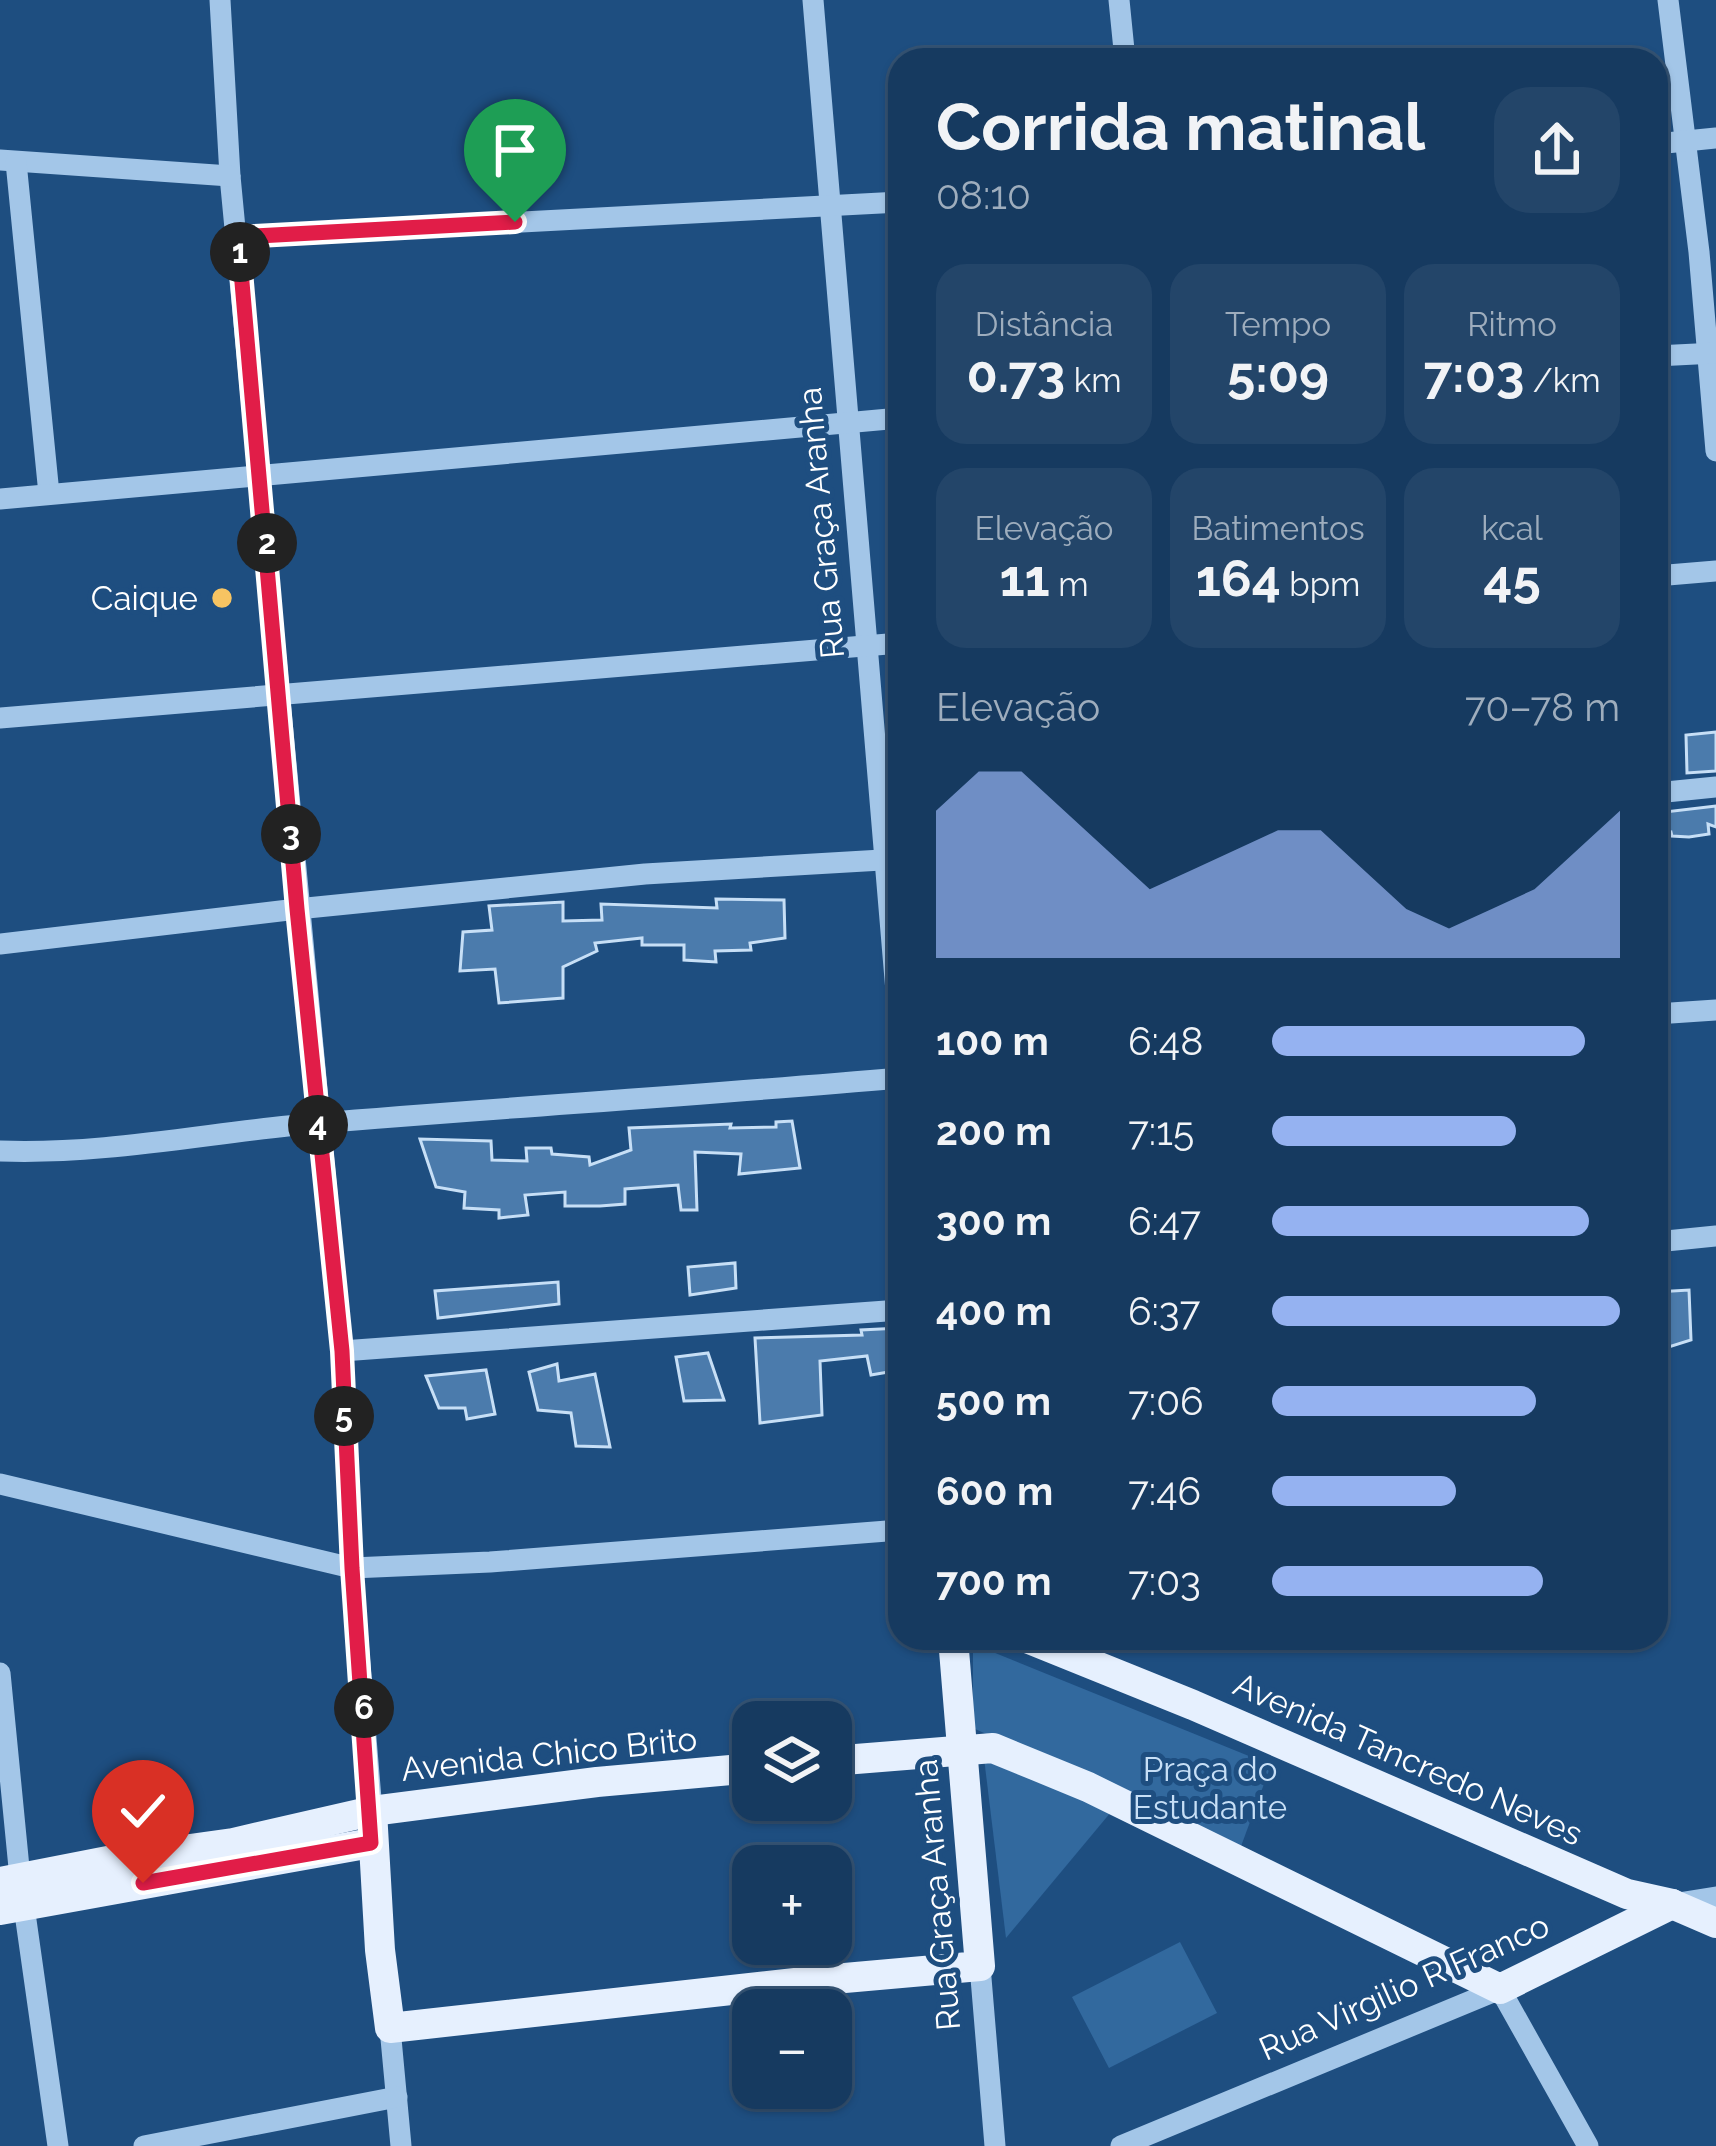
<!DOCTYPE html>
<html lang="pt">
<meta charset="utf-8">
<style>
body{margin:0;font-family:Raleway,sans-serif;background:#234569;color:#f1f3f6;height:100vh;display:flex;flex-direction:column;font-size:45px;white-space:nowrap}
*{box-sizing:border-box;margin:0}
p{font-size:39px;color:#9eadbd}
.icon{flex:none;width:66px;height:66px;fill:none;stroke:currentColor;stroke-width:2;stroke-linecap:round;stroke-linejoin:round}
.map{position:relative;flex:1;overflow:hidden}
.drawer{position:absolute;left:888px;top:48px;width:780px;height:1602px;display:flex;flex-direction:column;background:#163a60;border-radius:36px;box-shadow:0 3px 9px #0004,0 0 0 3px #355475}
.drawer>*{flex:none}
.controls{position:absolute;left:732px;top:1701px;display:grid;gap:24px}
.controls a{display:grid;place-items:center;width:120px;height:120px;border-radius:24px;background:#163a60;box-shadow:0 3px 9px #0004,0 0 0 3px #355475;font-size:60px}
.pin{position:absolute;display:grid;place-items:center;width:102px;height:102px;color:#fff;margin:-123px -51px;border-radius:50% 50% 50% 0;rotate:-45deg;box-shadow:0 0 12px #0007}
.pin .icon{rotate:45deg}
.km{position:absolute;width:60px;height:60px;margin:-30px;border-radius:50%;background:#222;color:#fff;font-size:33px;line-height:60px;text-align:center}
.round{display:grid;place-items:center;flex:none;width:126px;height:126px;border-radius:36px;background:#234569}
.head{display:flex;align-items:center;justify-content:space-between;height:204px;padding:0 48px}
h1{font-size:66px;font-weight:700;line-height:90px}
.metrics{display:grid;grid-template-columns:repeat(3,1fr);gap:18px;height:204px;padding:12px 48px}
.metrics div{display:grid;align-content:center;border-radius:30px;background:#234569;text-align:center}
.metrics b{font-size:51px;font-weight:700}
.metrics small{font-size:33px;font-weight:400}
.metrics p{font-size:33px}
.chart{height:336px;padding:24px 48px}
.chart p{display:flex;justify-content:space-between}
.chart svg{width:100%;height:216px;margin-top:12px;fill:#95b2f1;opacity:.7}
ul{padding:0 48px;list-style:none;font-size:39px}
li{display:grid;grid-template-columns:192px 144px 1fr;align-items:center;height:90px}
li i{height:30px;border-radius:15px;background:#95b2f1}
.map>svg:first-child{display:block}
.green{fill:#32699e}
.building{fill:#4b7bac;stroke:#c7dff6;stroke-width:3}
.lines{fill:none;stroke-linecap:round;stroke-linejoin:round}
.minor{stroke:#a3c6e8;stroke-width:21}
.major{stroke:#e6f0fe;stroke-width:30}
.route-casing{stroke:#fff;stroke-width:24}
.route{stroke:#e11d48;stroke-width:15}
.poi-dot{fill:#f7c462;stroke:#1e4e80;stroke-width:4.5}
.labels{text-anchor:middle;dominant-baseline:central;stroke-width:10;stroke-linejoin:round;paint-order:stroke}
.street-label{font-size:33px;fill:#fff;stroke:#1e4e80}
.poi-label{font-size:33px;fill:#fff;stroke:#1e4e80;text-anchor:end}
.park-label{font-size:33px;fill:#c7dff6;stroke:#1e4e80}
</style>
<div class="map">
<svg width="1716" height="2146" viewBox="0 0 1716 2146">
<rect width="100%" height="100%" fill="#1e4e80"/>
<!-- green -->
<g class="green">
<polygon points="973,1644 1271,1765 1240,1849 973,1728"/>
<polygon points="984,1758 1111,1812 1006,1938"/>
<polygon points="1180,1942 1217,2013 1109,2068 1072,1997"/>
</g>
<!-- building -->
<g class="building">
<polygon points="1716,732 1716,771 1687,773 1686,735"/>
<polygon points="1716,806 1716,827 1708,824 1709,834 1689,837 1672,836 1671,832 1656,836 1656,813"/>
<polygon points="716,899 784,900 785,938 750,943 751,950 715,951 716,962 684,960 684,945 642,945 642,938 595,943 597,951 563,967 563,998 499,1003 495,969 460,971 463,932 492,930 489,906 563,902 563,921 602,920 601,904 717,908"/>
<polygon points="792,1121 800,1168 739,1174 741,1154 695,1152 697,1210 681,1210 678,1185 625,1189 625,1204 600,1206 565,1206 565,1192 525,1195 528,1215 499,1218 499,1210 464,1208 465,1192 436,1187 420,1139 491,1141 492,1160 527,1161 526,1148 551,1148 552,1154 589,1157 590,1165 631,1150 629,1128 731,1124 730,1128 776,1127 776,1122"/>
<polygon points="735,1263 736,1288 690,1295 688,1267"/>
<polygon points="558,1282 559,1304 438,1318 435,1291"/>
<polygon points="1689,1290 1691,1340 1656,1351 1656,1292"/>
<polygon points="900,1328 900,1370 871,1375 867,1356 820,1361 822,1415 760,1423 755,1338 862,1335 861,1330"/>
<polygon points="708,1353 724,1400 684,1401 676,1357"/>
<polygon points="557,1364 559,1381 595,1374 610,1447 576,1446 571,1413 538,1410 529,1372"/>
<polygon points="486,1370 495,1414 467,1419 465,1408 439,1408 426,1376"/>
</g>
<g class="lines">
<!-- minor -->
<g class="minor">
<polyline points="220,0 230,176 342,1351 352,1568 372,1811"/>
<polyline points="813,0 900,1039"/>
<polyline points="1119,0 1125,60"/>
<polyline points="1668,0 1699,252 1716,451"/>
<polyline points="1656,144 1716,138"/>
<polyline points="0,160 230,176"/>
<polyline points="16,162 49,494"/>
<polyline points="238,237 900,202"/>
<polyline points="1656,356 1716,353"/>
<polyline points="0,499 900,418"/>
<polyline points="1656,576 1716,571"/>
<polyline points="0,718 900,643"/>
<polyline points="1656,793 1716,787"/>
<polyline points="0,944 297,909 645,874 899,859"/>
<polyline points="1656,1014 1716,1010"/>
<path d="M0 1151C106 1155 212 1132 318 1123 512 1107 706 1095 900 1078"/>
<polyline points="1656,1242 1716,1236"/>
<polyline points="342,1351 900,1310"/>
<polyline points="0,1484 352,1568 490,1562 900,1530"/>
<polyline points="0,1673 20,1878 58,2146"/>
<polyline points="1672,1904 1716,1897"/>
<polyline points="980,1966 995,2146"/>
<polyline points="390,2028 401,2146"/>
<polyline points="144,2146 397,2097"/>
<polyline points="1121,2146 1500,1989 1588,2146"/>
</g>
<!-- major -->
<g class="major">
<polyline points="1027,1638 1193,1705 1627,1894 1672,1904 1716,1923"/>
<polyline points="831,1761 993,1748 1088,1787 1500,1989 1672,1904"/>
<polyline points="372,1811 380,1950 390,2028 822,1980 980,1966 953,1638"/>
<polyline points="0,1882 118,1859 233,1843 372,1811 597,1782 753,1768"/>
<polyline points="0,1910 371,1843"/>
</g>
</g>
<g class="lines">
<defs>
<polyline id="route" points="143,1883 371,1843 352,1568 342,1351 297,909 238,237 515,222"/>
</defs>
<!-- route casing -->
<use href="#route" class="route-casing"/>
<!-- route -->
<use href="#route" class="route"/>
</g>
<!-- markers -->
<circle class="poi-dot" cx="222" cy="598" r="12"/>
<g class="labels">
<!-- street labels -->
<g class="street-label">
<text transform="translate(821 523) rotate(-95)">Rua Graça Aranha</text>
<text transform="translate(549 1754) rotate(-6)">Avenida Chico Brito</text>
<text transform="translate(1408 1759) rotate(24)">Avenida Tancredo Neves</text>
<text transform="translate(937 1895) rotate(-95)">Rua Graça Aranha</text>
<text transform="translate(1404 1987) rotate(-24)">Rua Virgilio R Franco</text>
</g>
<!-- poi labels -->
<g class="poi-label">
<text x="198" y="598">Caique</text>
</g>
<!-- park labels -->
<g class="park-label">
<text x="1210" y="1769">Praça do<tspan x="1210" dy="38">Estudante</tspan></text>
</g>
</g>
</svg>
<div class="controls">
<a><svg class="icon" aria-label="layers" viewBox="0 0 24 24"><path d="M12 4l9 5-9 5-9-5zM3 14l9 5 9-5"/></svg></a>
<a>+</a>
<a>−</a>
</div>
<div class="pin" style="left:515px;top:222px;background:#1e9e55"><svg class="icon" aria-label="arrive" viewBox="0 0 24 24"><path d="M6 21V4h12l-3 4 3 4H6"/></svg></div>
<div class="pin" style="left:143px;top:1883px;background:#d93025"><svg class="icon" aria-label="check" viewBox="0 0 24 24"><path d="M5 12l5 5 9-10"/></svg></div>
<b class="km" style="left:240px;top:252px">1</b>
<b class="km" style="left:267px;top:543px">2</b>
<b class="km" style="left:291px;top:834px">3</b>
<b class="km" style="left:318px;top:1125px">4</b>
<b class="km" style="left:344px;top:1416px">5</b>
<b class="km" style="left:364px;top:1708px">6</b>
<section class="drawer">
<div class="head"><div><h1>Corrida matinal</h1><p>08:10</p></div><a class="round"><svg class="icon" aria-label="share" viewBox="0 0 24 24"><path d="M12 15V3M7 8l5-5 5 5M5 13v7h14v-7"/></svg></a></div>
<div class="metrics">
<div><p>Distância</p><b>0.73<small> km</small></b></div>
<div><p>Tempo</p><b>5:09</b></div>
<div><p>Ritmo</p><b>7:03<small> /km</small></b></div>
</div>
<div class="metrics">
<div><p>Elevação</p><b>11<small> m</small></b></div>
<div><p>Batimentos</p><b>164<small> bpm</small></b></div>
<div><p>kcal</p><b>45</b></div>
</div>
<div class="chart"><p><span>Elevação</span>70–78 m</p>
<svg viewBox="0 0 160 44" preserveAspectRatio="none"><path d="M0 44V14L10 6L20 6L30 14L40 22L50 30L60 26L70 22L80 18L90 18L100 26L110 34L120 38L130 34L140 30L150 22L160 14V44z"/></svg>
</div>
<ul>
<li><b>100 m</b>6:48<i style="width:90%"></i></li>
<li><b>200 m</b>7:15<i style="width:70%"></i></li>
<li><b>300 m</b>6:47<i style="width:91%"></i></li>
<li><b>400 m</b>6:37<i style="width:100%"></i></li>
<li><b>500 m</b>7:06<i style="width:76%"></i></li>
<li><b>600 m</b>7:46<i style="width:53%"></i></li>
<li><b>700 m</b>7:03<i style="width:78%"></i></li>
</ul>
</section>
</div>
